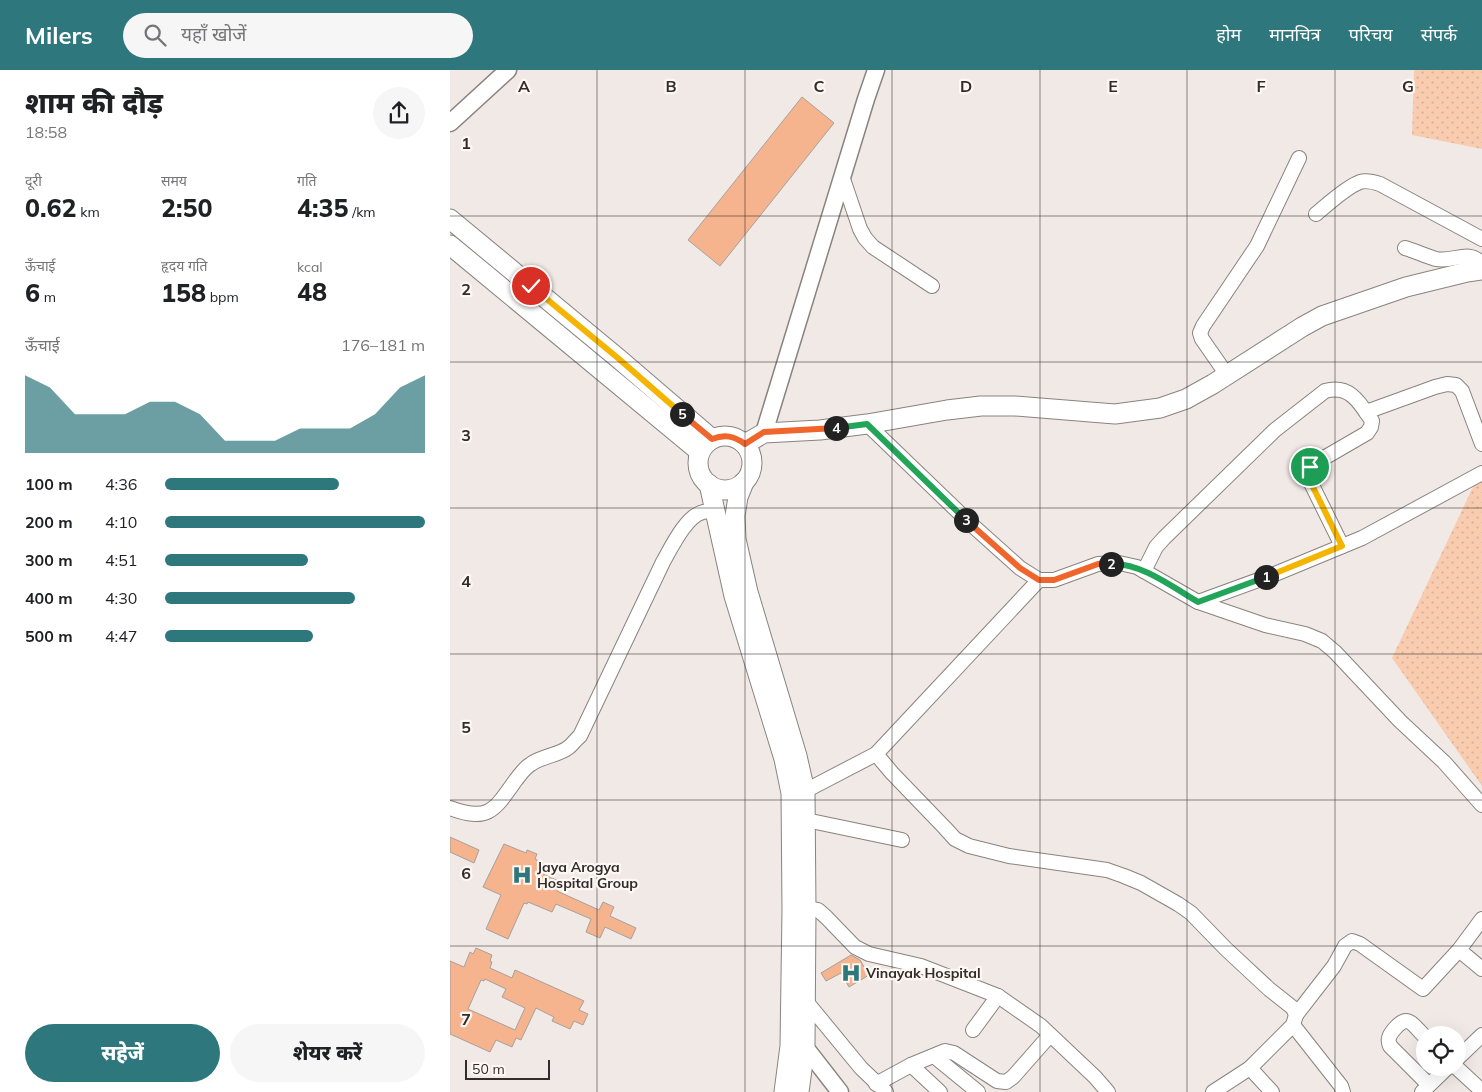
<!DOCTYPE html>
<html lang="hi">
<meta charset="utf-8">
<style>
body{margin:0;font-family:Mulish,"Noto Sans Devanagari",sans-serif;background:#f6f6f6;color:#202124;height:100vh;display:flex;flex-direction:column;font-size:19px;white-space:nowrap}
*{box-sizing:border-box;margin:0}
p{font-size:16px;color:#757577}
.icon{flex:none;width:28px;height:28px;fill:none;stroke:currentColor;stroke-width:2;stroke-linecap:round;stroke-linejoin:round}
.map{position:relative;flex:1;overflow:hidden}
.sheet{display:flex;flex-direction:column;background:#fff;width:450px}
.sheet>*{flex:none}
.fabs{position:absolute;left:966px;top:956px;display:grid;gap:10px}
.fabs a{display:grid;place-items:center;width:50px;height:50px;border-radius:50%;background:#fff;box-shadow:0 5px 20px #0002;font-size:25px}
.scale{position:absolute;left:15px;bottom:12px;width:85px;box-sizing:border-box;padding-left:5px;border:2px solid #302d2c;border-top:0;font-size:14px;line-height:18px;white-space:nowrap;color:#302d2c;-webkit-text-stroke:4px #fef7f2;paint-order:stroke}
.pin{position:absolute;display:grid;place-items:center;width:42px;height:42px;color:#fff;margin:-21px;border:2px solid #fff;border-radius:50%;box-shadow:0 1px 5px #0007}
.km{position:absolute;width:25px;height:25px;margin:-12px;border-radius:50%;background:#222;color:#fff;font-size:14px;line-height:25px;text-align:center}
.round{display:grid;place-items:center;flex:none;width:52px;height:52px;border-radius:26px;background:#f6f6f6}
.head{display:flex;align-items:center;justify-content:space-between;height:85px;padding:0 25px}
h1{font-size:28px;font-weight:800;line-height:38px}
.stats{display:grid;grid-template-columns:repeat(3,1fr);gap:8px;height:85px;padding:5px 25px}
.stats div{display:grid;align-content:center}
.stats b{font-size:25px;font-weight:800}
.stats small{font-size:14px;font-weight:400}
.stats p{font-size:14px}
.chart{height:140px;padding:10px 25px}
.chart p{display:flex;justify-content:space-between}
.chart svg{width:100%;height:90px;margin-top:5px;fill:#2d777d;opacity:.7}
.action{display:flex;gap:10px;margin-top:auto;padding:10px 25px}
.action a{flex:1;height:58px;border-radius:30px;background:#2d777d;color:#fff;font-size:20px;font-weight:800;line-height:58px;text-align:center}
.action a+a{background:#f6f6f6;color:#202124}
ul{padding:0 25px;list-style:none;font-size:16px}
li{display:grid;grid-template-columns:80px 60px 1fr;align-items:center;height:38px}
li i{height:12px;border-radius:6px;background:#2d777d}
header{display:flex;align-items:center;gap:30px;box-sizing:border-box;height:70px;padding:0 25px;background:#2d777d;color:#fff}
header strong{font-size:24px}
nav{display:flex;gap:28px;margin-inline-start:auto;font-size:18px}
.search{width:350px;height:45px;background:#f6f6f6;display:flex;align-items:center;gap:12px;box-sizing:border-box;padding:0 18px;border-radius:28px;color:#757577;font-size:19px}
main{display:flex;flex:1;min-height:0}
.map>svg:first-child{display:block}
.green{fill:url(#green-dots)}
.building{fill:#f5b48d;stroke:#a7a09c;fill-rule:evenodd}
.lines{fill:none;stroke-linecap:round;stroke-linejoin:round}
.minor-casing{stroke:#89837f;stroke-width:16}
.tertiary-casing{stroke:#89837f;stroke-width:19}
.secondary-casing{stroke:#89837f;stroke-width:21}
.minor{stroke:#fff;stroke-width:14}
.tertiary{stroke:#fff;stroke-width:16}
.secondary{stroke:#fff;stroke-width:19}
.split-1-casing{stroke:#fff;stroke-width:10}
.split-2-casing{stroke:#fff;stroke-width:10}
.split-3-casing{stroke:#fff;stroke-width:10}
.split-4-casing{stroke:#fff;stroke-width:10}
.split-5-casing{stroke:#fff;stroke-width:10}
.split-6-casing{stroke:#fff;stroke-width:10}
.split-1{stroke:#f5b400;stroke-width:6}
.split-2{stroke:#22a559;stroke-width:6}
.split-3{stroke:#f0652b;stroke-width:6}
.split-4{stroke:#22a559;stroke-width:6}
.split-5{stroke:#f0652b;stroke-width:6}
.split-6{stroke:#f5b400;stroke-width:6}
.grid{fill:none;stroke:#302d2c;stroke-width:1;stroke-opacity:0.55}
.labels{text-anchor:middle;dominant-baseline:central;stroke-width:4.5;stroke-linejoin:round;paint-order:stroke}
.poi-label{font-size:14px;font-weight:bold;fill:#302d2c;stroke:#fef7f2;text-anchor:start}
.grid-label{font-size:16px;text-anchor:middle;font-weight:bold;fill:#302d2c;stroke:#fef7f2;stroke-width:4.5;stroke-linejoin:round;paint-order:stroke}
</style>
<header>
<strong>Milers</strong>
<div class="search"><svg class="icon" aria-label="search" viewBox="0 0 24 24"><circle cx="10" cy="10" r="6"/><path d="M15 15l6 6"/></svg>यहाँ खोजें</div>
<nav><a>होम</a><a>मानचित्र</a><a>परिचय</a><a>संपर्क</a></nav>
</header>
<main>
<section class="sheet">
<div class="head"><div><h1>शाम की दौड़</h1><p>18:58</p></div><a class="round"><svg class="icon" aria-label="share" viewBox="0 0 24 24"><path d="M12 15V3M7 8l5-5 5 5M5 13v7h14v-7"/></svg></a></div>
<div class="stats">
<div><p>दूरी</p><b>0.62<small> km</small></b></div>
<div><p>समय</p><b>2:50</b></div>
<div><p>गति</p><b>4:35<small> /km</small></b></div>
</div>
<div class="stats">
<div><p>ऊँचाई</p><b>6<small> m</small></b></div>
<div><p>हृदय गति</p><b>158<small> bpm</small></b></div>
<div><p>kcal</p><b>48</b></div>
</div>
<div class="chart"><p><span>ऊँचाई</span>176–181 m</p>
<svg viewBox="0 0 160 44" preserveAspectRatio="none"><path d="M0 44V6L10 12L20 25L30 25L40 25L50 19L60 19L70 25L80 38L90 38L100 38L110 32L120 32L130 32L140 25L150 12L160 6V44z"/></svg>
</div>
<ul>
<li><b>100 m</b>4:36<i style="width:67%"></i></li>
<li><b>200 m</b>4:10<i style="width:100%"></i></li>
<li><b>300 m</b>4:51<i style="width:55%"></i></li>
<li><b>400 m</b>4:30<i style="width:73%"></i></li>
<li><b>500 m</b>4:47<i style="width:57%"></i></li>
</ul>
<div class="action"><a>सहेजें</a><a>शेयर करें</a></div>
</section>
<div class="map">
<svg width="1032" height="1022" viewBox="0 0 1032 1022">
<defs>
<pattern id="green-dots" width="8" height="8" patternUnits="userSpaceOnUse" patternTransform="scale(1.25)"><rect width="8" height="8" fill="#f9ccb0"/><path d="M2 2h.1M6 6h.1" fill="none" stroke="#d6b098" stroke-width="1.8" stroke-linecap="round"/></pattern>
</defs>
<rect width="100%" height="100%" fill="#f1e9e5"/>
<!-- green -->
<g class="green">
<polygon points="964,0 1032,0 1032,79 962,65"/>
<polygon points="1032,398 1032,716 942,588"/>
</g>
<!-- building -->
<g class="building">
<polygon points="352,27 384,53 270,196 238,170"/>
<polygon points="0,767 29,780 24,793 0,782"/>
<polygon points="54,774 76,783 77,780 87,784 85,789 97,795 93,804 111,812 107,821 149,840 153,832 164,837 160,846 186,858 181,869 155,857 150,868 136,862 141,849 106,834 102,842 78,832 77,834 74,833 58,869 36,859 51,825 33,817"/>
<path d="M26 878 42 885 40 891 42 892 40 898 62 908 65 900 134 931 129 940 138 944 133 955 124 951 120 959 102 951 104 947 86 938 71 970 66 968 62 977 46 970 40 982 0 964V891L14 897 20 882 23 884ZM35 909 56 919 52 927 75 938 65 960 18 939 31 910 34 911Z"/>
<polygon points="401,885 410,890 419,905 399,917 391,903 376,911 371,903"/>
</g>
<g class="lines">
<defs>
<g id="minor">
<polyline points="392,106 410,159 415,168 423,177 482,216"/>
<path d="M866 144C877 135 896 117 910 112 916 110 924 112 930 114L1032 169"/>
<path d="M955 178C965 181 976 186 986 189 1004 193 1018 178 1032 194"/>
<polyline points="777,305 752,269 750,263 753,256 807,176 849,88"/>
<polyline points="916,342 985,317 997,314 1006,315 1012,321 1032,374"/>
<polyline points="417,354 522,455 570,498 589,510 604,510 648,494 669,493 687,497 748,532 815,555 855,564 872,571 885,582 950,651 994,692 1032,735"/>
<path d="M694 501 706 477 714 468 825 360 875 321C900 314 910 333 922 351L921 357 917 363 867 392C861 397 858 400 859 409L892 476"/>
<polyline points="748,532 825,504 912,468 1032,403"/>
<polyline points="426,684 442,703 495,758 505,769 519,776 559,786 657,800 674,806 691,813 728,834 741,843 776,879 819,919 843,938 846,945 843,955 800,998 763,1022"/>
<polyline points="347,722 355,721 426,684 589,510"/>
<path d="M0 738C38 752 44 741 65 711 70 705 74 698 81 694 92 686 110 685 119 677 123 674 126 669 130 666L213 492C221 478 236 446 253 442 257 441 262 441 266 441"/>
<polyline points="356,750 452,770"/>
<polyline points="356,840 363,839 368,840 376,847 405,877 419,884 471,896 548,926 591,956 645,1007 658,1022"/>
<polyline points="1009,880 1032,899"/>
<polyline points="355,930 411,998 436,1022"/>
<polyline points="846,945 884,896 895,876 902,871 910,874 973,919 1009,880 1032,849"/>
<polyline points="843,955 891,1016 893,1022"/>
<polyline points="523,960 548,926"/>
<path d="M975 967C970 962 962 951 956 951 950 951 940 963 939 968 938 971 939 973 940 976L979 1015"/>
<polyline points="484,986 528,1022"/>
<polyline points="1008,988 1032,965"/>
<polyline points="461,995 490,1022"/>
<polyline points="800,998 822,1022"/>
<polyline points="1007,998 1032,1021"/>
<polyline points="426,1014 461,995 495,981 504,983 547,1011 556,1012 563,1007 600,965"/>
<polyline points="972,1022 997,998"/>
</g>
<g id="tertiary">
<polyline points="0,53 58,0"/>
<polyline points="314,363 416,29 426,0"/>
<polyline points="348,977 355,977 390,1022"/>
</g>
<g id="secondary">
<polyline points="0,149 169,289 262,369"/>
<polyline points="0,175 250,382"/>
<circle cx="275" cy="393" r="27"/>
<polyline points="295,374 314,363 370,360 417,354 497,340 531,336 565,336 665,344 710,338 736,329 763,314 852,257 872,246 956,217 1017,202 1032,200"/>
<polyline points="294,412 288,427 285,446 286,469 298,522 347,686 355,721 356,840 355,977 349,1022"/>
<polyline points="259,414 284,526 334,689 341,723 342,840 340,976 334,1022"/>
</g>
</defs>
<!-- minor casing -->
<use href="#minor" class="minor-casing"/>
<!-- tertiary casing -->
<use href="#tertiary" class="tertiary-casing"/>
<!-- secondary casing -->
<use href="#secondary" class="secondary-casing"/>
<!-- minor -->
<use href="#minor" class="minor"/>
<!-- tertiary -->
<use href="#tertiary" class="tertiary"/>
<!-- secondary -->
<use href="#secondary" class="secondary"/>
</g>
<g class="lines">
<defs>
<polyline id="split-1" points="816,507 892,476 859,409 858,403 860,397"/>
<path id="split-2" d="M661 494C690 492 724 518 748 532L816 507"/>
<polyline id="split-3" points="516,450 570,498 589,510 604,510 648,494 661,494"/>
<polyline id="split-4" points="386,358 417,354 516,450"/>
<path id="split-5" d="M232 344 262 369C275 364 284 366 295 374L314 362 386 358"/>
<polyline id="split-6" points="81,216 169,289 232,344"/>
</defs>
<!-- split-1 casing -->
<use href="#split-1" class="split-1-casing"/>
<!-- split-2 casing -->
<use href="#split-2" class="split-2-casing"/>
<!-- split-3 casing -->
<use href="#split-3" class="split-3-casing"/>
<!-- split-4 casing -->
<use href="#split-4" class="split-4-casing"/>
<!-- split-5 casing -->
<use href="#split-5" class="split-5-casing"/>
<!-- split-6 casing -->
<use href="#split-6" class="split-6-casing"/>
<!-- split-1 -->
<use href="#split-1" class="split-1"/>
<!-- split-2 -->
<use href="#split-2" class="split-2"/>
<!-- split-3 -->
<use href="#split-3" class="split-3"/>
<!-- split-4 -->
<use href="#split-4" class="split-4"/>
<!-- split-5 -->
<use href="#split-5" class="split-5"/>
<!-- split-6 -->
<use href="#split-6" class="split-6"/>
</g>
<!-- grid -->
<path class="grid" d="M147 0V1022M295 0V1022M442 0V1022M590 0V1022M737 0V1022M885 0V1022M0 146H1032M0 292H1032M0 438H1032M0 584H1032M0 730H1032M0 876H1032"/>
<!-- icons -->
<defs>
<symbol id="hospital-bare" viewBox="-9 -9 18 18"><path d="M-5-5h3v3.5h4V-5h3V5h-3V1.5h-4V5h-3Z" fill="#2d777d" stroke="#fef7f2" stroke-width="2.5" paint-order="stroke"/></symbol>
</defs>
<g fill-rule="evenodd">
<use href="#hospital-bare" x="58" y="791" width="28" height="28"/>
<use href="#hospital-bare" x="387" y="889" width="28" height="28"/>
</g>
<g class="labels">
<!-- poi labels -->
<g class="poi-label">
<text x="87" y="797">Jaya Arogya<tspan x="87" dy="16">Hospital Group</tspan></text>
<text x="416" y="903">Vinayak Hospital</text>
</g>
</g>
<g class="grid-label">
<text x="74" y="22">A</text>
<text x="221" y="22">B</text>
<text x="369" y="22">C</text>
<text x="516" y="22">D</text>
<text x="663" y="22">E</text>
<text x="811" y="22">F</text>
<text x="958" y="22">G</text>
<text x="16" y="79">1</text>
<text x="16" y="225">2</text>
<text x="16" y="371">3</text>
<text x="16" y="517">4</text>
<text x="16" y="663">5</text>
<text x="16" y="809">6</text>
<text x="16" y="955">7</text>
</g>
</svg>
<div class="fabs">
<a><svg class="icon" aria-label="locate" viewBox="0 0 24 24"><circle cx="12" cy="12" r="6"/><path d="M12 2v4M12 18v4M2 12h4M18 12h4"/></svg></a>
</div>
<div class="scale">50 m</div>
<div class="pin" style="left:860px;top:397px;background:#1e9e55"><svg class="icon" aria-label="arrive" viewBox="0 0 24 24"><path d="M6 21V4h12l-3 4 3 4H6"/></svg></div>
<div class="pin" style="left:81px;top:216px;background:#d93025"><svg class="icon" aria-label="check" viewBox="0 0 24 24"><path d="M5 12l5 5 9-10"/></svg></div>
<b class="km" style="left:816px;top:507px">1</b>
<b class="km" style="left:661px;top:494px">2</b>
<b class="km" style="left:516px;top:450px">3</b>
<b class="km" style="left:386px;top:358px">4</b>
<b class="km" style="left:232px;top:344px">5</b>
</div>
</main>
